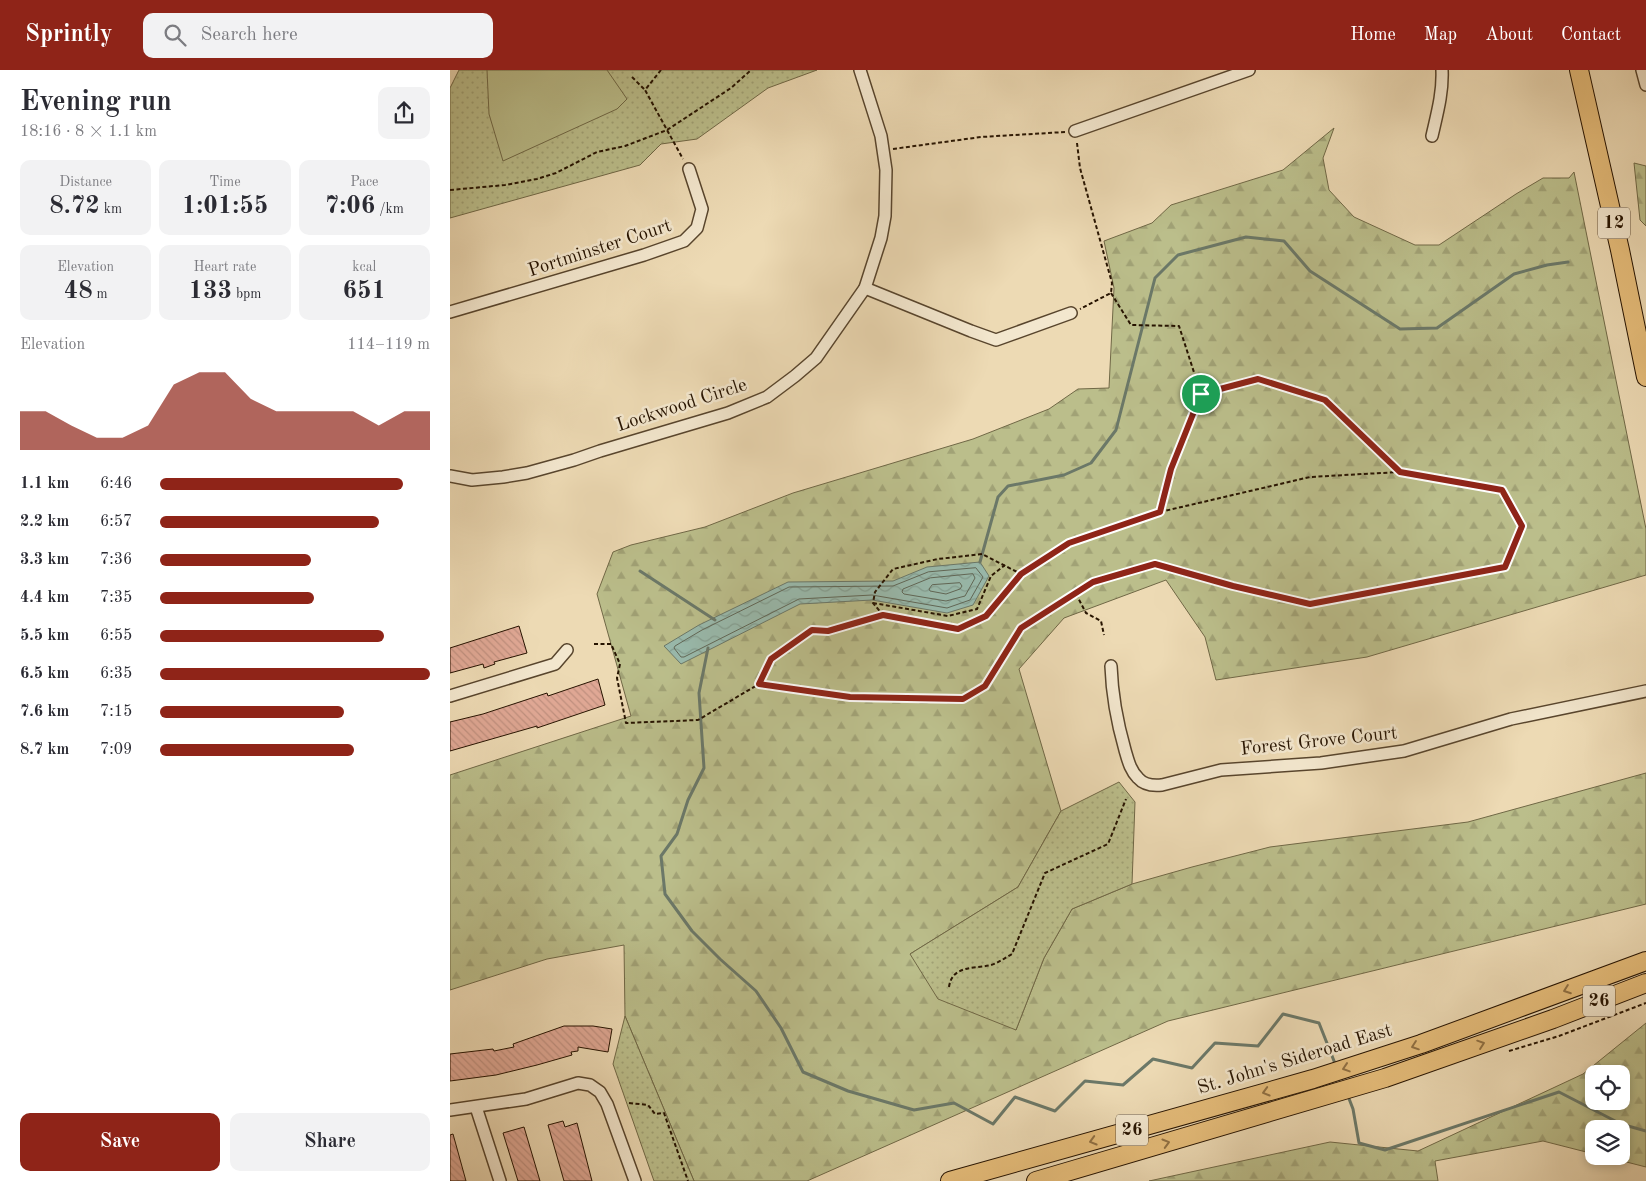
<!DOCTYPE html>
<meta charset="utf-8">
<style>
body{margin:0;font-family:"Old Standard TT",serif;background:#f2f2f3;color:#2b2b33;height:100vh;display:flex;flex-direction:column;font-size:19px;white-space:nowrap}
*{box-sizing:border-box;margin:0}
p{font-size:16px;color:#7c7c81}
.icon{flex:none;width:28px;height:28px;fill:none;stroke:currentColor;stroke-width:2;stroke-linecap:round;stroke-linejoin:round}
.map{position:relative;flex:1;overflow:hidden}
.panel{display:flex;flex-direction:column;background:#fff;width:450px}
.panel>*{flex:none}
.tools{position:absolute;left:1135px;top:995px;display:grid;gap:10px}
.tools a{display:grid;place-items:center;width:45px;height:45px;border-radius:10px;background:#fff;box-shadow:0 2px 8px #0003;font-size:25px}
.pin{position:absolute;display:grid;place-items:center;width:42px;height:42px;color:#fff;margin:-21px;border:2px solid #fff;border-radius:50%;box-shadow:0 1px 5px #0007}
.round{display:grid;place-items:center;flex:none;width:52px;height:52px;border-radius:10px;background:#f2f2f3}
.headline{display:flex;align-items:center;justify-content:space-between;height:85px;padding:0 20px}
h1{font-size:28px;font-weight:700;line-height:38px}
.metrics{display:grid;grid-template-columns:repeat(3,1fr);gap:8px;height:85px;padding:5px 20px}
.metrics div{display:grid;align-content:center;border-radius:10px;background:#f2f2f3;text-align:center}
.metrics b{font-size:25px;font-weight:700}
.metrics small{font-size:14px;font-weight:400}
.metrics p{font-size:14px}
.chart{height:140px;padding:10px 20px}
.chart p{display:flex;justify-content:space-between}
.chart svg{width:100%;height:90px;margin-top:5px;fill:#8f2418;opacity:.7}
.cta{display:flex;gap:10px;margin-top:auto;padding:10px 20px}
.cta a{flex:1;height:58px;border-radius:10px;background:#8f2418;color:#fff;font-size:20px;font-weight:700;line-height:58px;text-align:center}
.cta a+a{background:#f2f2f3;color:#2b2b33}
ul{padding:0 20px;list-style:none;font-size:16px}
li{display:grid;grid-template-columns:80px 60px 1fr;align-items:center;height:38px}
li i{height:12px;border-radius:6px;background:#8f2418}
header{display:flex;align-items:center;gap:30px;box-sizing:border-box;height:70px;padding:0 25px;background:#8f2418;color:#fff}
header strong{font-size:24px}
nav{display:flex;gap:28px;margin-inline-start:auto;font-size:18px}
.search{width:350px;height:45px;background:#f2f2f3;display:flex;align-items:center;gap:12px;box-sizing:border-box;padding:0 18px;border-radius:10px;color:#7c7c81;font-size:19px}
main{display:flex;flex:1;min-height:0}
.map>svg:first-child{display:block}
.forest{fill:url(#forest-firs);stroke:#706846;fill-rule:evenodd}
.park{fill:url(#park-dots);stroke:#706846}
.pitch{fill:#bbbe8b;stroke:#706846}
.water{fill:url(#water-waves);stroke:#6b7868}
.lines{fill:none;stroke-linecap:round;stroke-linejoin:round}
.shore{stroke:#606757;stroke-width:1}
.stream{stroke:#6b7868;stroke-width:3}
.building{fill:url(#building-back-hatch);stroke:#261300}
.minor-casing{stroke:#58452d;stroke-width:14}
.primary-casing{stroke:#261300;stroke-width:20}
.path{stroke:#261300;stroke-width:2;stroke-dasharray:4 2.5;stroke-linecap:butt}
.minor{stroke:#f3e7ce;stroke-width:11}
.primary{stroke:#e6bd7a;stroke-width:18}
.oneway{stroke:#907043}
.route-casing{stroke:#fff;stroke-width:10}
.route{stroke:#8f2418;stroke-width:6}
.labels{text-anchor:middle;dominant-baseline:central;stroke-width:5;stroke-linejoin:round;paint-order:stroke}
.shield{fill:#f3e7ce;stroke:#64533e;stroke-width:1}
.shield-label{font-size:18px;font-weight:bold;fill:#261300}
.street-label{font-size:19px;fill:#261300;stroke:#f3e7ce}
</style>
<header>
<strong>Sprintly</strong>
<div class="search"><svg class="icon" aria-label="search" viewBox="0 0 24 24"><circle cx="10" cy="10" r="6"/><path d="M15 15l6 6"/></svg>Search here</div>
<nav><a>Home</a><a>Map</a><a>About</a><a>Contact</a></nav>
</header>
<main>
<section class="panel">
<div class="headline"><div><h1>Evening run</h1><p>18:16 · 8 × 1.1 km</p></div><a class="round"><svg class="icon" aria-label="share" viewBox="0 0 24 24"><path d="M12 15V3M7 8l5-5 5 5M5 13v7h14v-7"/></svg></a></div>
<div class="metrics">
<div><p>Distance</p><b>8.72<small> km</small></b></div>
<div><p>Time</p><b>1:01:55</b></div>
<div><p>Pace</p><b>7:06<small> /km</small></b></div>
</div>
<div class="metrics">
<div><p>Elevation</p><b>48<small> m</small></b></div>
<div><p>Heart rate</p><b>133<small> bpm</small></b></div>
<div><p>kcal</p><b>651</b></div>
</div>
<div class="chart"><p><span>Elevation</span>114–119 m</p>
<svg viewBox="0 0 160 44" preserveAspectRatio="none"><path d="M0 44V25L10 25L20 32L30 38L40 38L50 32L60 12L70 6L80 6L90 19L100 25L110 25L120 25L130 25L140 32L150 25L160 25V44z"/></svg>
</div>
<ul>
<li><b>1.1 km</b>6:46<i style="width:90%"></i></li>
<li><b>2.2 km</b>6:57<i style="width:81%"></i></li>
<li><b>3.3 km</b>7:36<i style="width:56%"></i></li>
<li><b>4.4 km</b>7:35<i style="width:57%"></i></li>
<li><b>5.5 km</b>6:55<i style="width:83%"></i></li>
<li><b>6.5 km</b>6:35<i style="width:100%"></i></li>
<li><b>7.6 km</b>7:15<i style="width:68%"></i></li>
<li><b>8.7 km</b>7:09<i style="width:72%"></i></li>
</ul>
<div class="cta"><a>Save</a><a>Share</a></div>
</section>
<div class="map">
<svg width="1196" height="1111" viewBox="0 0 1196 1111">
<defs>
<pattern id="forest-firs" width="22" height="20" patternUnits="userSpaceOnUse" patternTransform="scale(1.25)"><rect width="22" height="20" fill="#bbbe8b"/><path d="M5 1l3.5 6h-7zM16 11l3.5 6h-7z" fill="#a1a276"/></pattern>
<pattern id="park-dots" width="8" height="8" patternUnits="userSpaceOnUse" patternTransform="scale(1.25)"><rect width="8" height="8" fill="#bbbe8b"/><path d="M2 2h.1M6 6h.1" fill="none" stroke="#a1a276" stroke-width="1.8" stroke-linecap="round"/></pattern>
<pattern id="water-waves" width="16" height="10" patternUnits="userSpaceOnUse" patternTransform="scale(1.25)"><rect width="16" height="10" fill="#99bbae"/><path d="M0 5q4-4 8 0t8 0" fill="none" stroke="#84a094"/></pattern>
<pattern id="building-back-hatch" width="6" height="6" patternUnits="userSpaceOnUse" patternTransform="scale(1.25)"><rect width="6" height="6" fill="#e0a895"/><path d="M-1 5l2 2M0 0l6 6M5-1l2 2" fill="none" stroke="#c0907f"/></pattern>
</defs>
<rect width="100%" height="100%" fill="#eddab4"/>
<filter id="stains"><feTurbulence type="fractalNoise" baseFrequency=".004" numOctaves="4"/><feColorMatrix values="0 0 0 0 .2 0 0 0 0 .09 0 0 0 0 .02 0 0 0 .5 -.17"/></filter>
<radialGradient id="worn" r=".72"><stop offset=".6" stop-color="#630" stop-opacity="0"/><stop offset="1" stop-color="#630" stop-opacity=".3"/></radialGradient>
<!-- forest -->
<g class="forest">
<polygon points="884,58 873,88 879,120 904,147 965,175 989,175 1066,124 1093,108 1119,108 1124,102 1196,459 1196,505 917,587 766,610 755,567 716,510 614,548 569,599 611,741 568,817 460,884 566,960 594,888 622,839 682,814 742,797 820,777 1018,752 1196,703 1196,834 718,951 357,1111 244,1111 175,946 174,875 97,889 0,920 0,705 181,646 147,524 163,482 181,475 255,457 343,423 523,369 599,339 628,319 659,318 664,218 654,171 702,153 721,135 833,100"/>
<polygon points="1184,93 1196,96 1196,156 1190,150"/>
<path d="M1196 953V1097L1153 1086H1171V1059H1144V1084L1093 1071 985 1091 988 1111H699L880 1072 968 1081 1133 1004ZM1144 1004H1171V1031H1144Z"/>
</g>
<!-- park -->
<g class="park">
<polygon points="9,0 367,0 318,18 247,69 211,74 190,95 0,148 0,18"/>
<polygon points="669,712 685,732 682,814 622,839 594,888 566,960 488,929 460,884 568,817 611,741"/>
<polygon points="175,946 244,1111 204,1111 163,994"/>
</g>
<!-- pitch -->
<polygon class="pitch" points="37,0 157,0 177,29 167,39 53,91 39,44"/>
<!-- water -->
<polygon class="water" points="530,492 539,506 523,535 497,543 422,530 350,534 231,594 214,576 249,555 338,512 443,511 477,497"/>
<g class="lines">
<!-- shore -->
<g class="shore">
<polygon points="526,498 533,507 520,530 497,538 422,525 349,529 234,587 231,587 224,578 225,576 252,560 339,517 443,516 478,502"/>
<polygon points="523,504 525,508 515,526 496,531 454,524 452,522 453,519 480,508"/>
<polygon points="510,513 512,516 510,519 496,524 480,521 479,519 482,515"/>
</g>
<!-- stream -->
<g class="stream">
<polyline points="530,492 548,427 558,416 614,405 641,393 666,360 705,208 728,185 796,167 834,171 860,201 950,259 987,258 1064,204 1097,195 1118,192"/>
<polyline points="190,501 265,550"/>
<polyline points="258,578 249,623 254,698 238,730 227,764 211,786 215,824 242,861 270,889 306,921 331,958 353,1002 398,1021 464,1040 504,1033 543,1054 565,1027 605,1041 635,1011 673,1015 703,989 742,998 765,973 808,976 833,944 869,953 886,996"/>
<polyline points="898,1026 903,1039 909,1073 935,1080 1109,1022 1171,1054 1196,1061"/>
</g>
</g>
<!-- building -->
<g class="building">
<polygon points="69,556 77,583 44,592 45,594 34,598 33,594 0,603 0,578"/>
<polygon points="148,609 155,635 87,658 87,656 0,681 0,652 33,644 97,623 98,626"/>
<polygon points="114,956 143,956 162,959 158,982 128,977 128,981 121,982 122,985 87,995 46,1005 0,1011 0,984 43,979 44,981 64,977 63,974"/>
<polygon points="113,1051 115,1057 127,1053 142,1111 114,1111 98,1055"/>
<polygon points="74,1057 90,1111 68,1111 53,1063"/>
<polygon points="3,1064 16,1111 0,1111 0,1065"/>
</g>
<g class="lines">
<defs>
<g id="minor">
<polyline points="1192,0 1196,15"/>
<polyline points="625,61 799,0"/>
<path d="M982 66C987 44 993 23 992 0"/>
<polyline points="415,218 521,261 546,270 621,243"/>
<polyline points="0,242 194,185 234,171 247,158 252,139 239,99"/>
<polyline points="0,406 22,410 53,407 77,403 124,390 150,381 278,343 317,327 345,306 366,288 415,218 431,168 435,146 436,100 431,66 410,0"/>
<path d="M661 596C662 625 667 652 675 680 678 690 680 700 688 708 694 715 703 716 712 715L771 700 871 693 954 681 1061 649 1196 621"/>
<polyline points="0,626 105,594 117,580"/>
<polyline points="26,1037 50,1111"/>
<polyline points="0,1040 76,1029 128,1013 140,1015 150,1022 157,1034 185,1111"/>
</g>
<g id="primary">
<polyline points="1129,0 1170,180 1196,307"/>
<polyline points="500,1111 863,1009 971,974 1196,891"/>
<polyline points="586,1111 935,1008 1103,949 1196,913"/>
</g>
</defs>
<!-- minor casing -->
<use href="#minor" class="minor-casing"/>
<!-- primary casing -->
<use href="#primary" class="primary-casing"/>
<!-- path -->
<g class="path">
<polyline points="211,0 195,20 233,89"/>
<polyline points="182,7 195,20"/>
<polyline points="627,73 630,98 662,213 661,223 630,239"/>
<polyline points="443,79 531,67 615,62"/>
<polyline points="0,120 55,115 87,109 106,103 147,82 175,76 217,60 281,18 301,0"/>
<polyline points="661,223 681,255 729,256 751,324"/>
<polyline points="710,442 860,407 949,402"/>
<polyline points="626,524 636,543 651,551 654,565"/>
<polyline points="423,533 498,546 527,539 541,506 555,495"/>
<polyline points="433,545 508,559 536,546 571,504"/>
<polyline points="144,574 161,574 170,594 167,608 176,653 248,650 309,614 400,627 513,629 535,616 571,558 643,512 705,494 783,516 860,534 1055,497 1072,456 1052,420 950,402 875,330 808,309 751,324 721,399 710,442 619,473 571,504 532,484 488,489 443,499 425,522 423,533 433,545 378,561 362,560 321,589 309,614"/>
<path d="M499 917C502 895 524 899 541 895 548 893 555 888 562 884L595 803 658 774 676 729"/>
<polyline points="1059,981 1109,966 1196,933"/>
<polyline points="179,1033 198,1035 205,1044 214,1043 238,1111"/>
</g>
<!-- minor -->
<use href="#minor" class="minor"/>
<!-- primary -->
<use href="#primary" class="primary"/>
</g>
<!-- one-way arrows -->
<defs><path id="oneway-chevron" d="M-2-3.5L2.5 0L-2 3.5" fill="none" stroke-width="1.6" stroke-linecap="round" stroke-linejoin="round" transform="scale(1.25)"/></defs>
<g class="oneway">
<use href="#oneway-chevron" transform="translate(1117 920) rotate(160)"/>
<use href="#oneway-chevron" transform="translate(1031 974) rotate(-19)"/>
<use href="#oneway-chevron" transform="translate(965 976) rotate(161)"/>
<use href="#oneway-chevron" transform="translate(896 998) rotate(162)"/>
<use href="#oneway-chevron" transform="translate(816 1022) rotate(164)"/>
<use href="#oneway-chevron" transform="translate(643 1071) rotate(164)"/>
<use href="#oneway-chevron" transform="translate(716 1073) rotate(-16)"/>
</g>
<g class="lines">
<defs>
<polygon id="route" points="808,309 875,330 950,402 1052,420 1072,456 1055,497 860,534 783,516 705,494 643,512 571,558 535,616 513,629 400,627 309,614 321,589 362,560 378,561 433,545 508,559 536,546 571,504 619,473 710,442 721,399 751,324"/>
</defs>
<!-- route casing -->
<use href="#route" class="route-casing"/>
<!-- route -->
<use href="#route" class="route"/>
</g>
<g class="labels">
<!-- shield labels -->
<g class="shield">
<rect x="1148" y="137.5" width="32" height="31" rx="4"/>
<rect x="1133" y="915.5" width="32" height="31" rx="4"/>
<rect x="666" y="1044.5" width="32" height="31" rx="4"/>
</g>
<g class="shield-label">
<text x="1164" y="153">12</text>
<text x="1149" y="931">26</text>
<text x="682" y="1060">26</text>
</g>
<!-- street labels -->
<g class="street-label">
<text transform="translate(150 179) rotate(-18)">Portminster Court</text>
<text transform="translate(232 336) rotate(-18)">Lockwood Circle</text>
<text transform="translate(869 672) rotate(-6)">Forest Grove Court</text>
<text transform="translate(845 990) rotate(-17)">St. John's Sideroad East</text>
</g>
</g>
<rect width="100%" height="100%" filter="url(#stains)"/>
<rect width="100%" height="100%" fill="url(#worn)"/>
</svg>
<div class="tools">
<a><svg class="icon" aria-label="locate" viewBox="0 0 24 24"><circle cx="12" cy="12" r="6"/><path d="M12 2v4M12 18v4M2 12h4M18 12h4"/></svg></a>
<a><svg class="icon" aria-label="layers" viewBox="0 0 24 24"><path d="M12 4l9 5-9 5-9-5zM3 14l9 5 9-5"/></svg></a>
</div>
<div class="pin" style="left:751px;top:324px;background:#1e9e55"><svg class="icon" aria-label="arrive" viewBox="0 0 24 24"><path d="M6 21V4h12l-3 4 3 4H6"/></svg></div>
</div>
</main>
